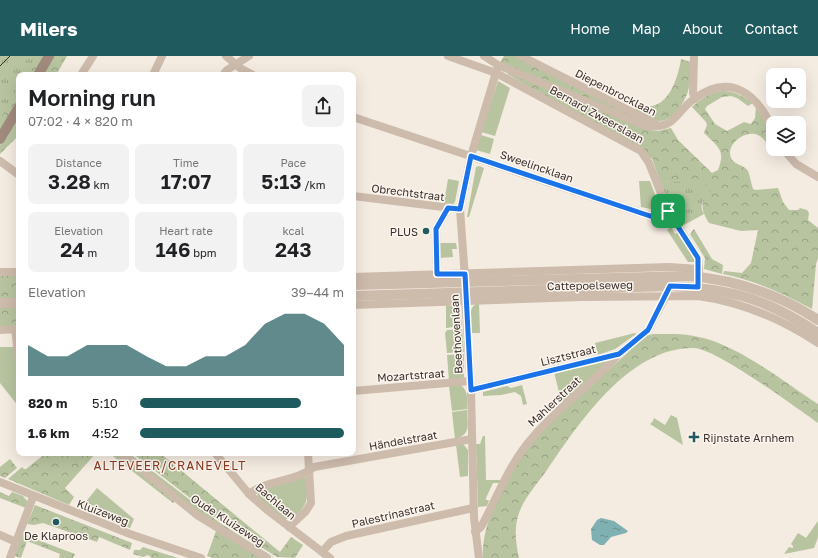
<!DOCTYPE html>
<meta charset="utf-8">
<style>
body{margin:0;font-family:"Golos Text",sans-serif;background:#f2f2f2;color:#202124;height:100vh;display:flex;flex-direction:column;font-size:15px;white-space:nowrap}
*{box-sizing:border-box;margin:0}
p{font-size:13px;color:#757577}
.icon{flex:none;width:22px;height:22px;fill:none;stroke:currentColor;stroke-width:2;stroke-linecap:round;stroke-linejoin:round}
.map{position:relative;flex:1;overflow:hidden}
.drawer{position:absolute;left:16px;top:16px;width:340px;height:384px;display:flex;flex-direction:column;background:#fff;border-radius:8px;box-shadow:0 4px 16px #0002}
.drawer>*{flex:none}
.fabs{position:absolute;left:766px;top:12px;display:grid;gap:8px}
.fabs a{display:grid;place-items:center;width:40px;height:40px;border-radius:8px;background:#fff;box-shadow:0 4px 16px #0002;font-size:20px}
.pin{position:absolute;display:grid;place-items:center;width:34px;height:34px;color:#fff;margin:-17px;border-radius:8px;box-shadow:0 2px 6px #0006}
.round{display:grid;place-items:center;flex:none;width:42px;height:42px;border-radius:8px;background:#f2f2f2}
.head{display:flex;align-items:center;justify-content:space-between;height:68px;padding:0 12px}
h1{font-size:22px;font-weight:600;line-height:30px}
.metrics{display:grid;grid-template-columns:repeat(3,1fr);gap:6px;height:68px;padding:4px 12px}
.metrics div{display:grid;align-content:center;border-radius:8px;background:#f2f2f2;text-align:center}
.metrics b{font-size:20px;font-weight:600}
.metrics small{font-size:11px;font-weight:400}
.metrics p{font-size:11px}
.chart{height:112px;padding:8px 12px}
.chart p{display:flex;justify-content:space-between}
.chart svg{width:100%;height:72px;margin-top:4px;fill:#1f5a5e;opacity:.7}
ul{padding:0 12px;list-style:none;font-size:13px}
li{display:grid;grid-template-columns:64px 48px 1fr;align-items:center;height:30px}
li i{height:10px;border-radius:5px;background:#1f5a5e}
header{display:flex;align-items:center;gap:24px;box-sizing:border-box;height:56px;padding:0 20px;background:#1f5a5e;color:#fff}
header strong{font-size:19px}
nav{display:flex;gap:22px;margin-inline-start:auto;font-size:14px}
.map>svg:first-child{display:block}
.green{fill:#b8c4a0}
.forest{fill:url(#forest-crowns)}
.park{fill:url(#park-tufts)}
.water{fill:url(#water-ripples)}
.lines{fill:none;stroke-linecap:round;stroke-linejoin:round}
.minor{stroke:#cdbbac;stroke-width:8}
.tertiary{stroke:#cdbbac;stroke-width:10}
.secondary{stroke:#a18a7d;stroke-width:10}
.tram{stroke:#3b302b;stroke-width:1}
.route-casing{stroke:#fff;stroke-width:8}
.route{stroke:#1a73e8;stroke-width:5}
.poi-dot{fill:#1f5a5e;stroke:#fbf5ee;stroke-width:1.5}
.labels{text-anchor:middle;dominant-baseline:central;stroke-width:3;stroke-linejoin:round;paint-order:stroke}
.street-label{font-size:11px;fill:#3b302b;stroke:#fbf5ee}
.poi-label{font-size:11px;fill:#3b302b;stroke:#fbf5ee;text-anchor:end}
.neighbourhood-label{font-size:12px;letter-spacing:1px;fill:#8c3b22;stroke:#fbf5ee}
</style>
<header>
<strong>Milers</strong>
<nav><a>Home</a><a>Map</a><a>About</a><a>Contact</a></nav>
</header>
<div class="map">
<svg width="818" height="502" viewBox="0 0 818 502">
<defs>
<pattern id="forest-crowns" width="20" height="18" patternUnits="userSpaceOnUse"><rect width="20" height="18" fill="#b8c4a0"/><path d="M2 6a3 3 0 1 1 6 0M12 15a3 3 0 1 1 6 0" fill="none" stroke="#97a083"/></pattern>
<pattern id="park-tufts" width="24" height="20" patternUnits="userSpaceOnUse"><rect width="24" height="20" fill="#b8c4a0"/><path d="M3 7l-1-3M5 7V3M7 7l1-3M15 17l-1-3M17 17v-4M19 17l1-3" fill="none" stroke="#97a083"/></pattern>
<pattern id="water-ripples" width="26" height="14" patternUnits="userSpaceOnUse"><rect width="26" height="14" fill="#7fb0b2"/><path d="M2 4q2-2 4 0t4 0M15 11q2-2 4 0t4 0" fill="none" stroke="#699091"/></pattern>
</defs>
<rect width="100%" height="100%" fill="#f4ebe1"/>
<!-- green -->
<g class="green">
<polygon points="498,25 510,32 495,80 481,76"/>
<polygon points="481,79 494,83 490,98 476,94"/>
<polygon points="479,110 484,112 469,161 467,161 476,111"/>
<polygon points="448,123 459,125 455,146 453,148 444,147"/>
<polygon points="639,125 650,125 659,149 655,154 641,151"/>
<polygon points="671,171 675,178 679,176 696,206 688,206 667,174"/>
<polygon points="440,187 456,187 457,193 452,193 453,201 440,202"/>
<path d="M479 247 480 277H472C471 267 466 250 479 247Z"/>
<polygon points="446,249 460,251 462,270 446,272"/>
<polygon points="462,273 464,296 447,297 445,277 447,274"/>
<polygon points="635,277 636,278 615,293 598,299 595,287"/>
<polygon points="0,291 14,291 19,315 19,351 0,327"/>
<polygon points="464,298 464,321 462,323 449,325 447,299"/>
<polygon points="606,305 607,307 562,348 554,316"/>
<path d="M460 329C469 334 467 344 467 353L452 355 449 330Z"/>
<polygon points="522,329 527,348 523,349 521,340 515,336 501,339 483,340 483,336 507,330 511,332"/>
<path d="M467 354C467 369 472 378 455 383L452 356Z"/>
<polygon points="671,359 677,362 683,389 650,368 653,365 654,362 665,369"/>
<polygon points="483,380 485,380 486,424 501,424 499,427 493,427 486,442 486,444 489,444 487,450 478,451 476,388 480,388"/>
<polygon points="463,388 468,394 468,420 460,421 456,389"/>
<path d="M304 420 307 424C307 446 309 448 292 463H282L257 441 258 435Z"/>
<polygon points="97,432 134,463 130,472 80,453"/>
<polygon points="818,465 818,481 814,492 784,498 789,491 793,492 793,490 791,488 798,477 806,482"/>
</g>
<!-- forest -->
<g class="forest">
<polygon points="17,0 45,0 34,19 19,19 19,45 0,77 0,18"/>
<polygon points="52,0 67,0 56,19 40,19"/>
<polygon points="504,0 517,0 647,67 500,7"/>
<path d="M681 3 691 6C690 14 691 23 689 31 687 43 674 65 660 65 653 65 643 59 637 56L632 46C664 63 677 28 681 3Z"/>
<path d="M508 17 650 74 658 75 671 72 678 84 712 117 718 114C726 94 718 91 704 77L707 69 706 66 692 51C714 31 729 30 753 47L748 50 737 42 731 40 722 41 707 50 705 53 715 68 727 75 744 66 751 68 755 62 756 51C768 63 773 76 773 93H780L777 96 772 95C768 90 765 82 758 79 748 74 731 84 730 96 730 110 743 107 748 115 750 120 751 127 753 133L756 134 778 132 783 146 789 154H798L800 152 807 154 809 157 808 164 818 172V202L816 208 812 253C784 238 754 224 723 218L724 215 742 217 751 207 758 174 741 175 709 167C698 149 704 148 706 129L660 125 652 102H650L507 18Z"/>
<polygon points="19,56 19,79 0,98 0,89"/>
<polygon points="694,173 712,203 723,209 722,218 704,213 705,202 690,178"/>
<polygon points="0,219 19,220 19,243 0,244"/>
<polygon points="0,251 19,251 19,269 0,271"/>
<path d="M653 278C668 278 684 277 699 281 740 290 782 325 818 348V367C795 351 717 293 694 292 629 291 579 367 547 414 537 428 523 443 518 460 514 474 516 488 519 502H483C480 465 511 412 534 384 547 367 564 353 580 339 602 320 624 300 646 280Z"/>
<polygon points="46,397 96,397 65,432 74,441 69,449 8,423 22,411 24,413 26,413"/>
<polygon points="109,397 117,397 175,446 173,447"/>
<polygon points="125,397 129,397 220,467 275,502 242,485 198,457"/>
<polygon points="132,397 160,397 280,496 291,481 303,489 295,502 277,501 221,466"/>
<polygon points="10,403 17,412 5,422 0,420 0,411"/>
<polygon points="0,436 9,440 12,436 23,440 28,446 26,452 0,442"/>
<polygon points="35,449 132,487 130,494 99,481 97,486 43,467 34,469 27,468"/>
<polygon points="216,475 262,502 212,502 207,500"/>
<polygon points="22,478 75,498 73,502 59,502 60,498 27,485 21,502 14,500"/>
<polygon points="143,491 178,502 152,502 148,499 143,501 133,498 134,494 140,494"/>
</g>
<!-- park -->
<g class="park">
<polygon points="0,0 37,0 26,19 19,19 19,31 0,63"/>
<path d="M660 125 701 127 710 131 711 140C702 143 699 150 704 158L684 169 668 146Z"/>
</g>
<!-- water -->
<polygon class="water" points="601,462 614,465 628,475 626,477 611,481 604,489 600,489 592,484 591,473 597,464"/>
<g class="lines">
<!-- minor -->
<g class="minor">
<polyline points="226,0 240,12 253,19"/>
<polyline points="448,0 496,17 641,95 649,107 666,150 698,202 699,220"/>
<path d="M484 0 498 9 646 70C677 73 674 57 694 43 731 16 757 38 773 73"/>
<polyline points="521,0 658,69"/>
<polyline points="694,0 693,37 695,43"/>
<polyline points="81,19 93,0"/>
<polyline points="153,19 162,0"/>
<polyline points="223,19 227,14 249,0"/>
<polyline points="353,61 650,160 656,161 668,155"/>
<polyline points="783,93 796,108 818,121"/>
<polyline points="0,105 19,119"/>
<polyline points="353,140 460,153"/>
<polyline points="0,216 19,216"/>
<polyline points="437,218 436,173 448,152"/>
<polyline points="353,221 669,211 699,213"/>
<polyline points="465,222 460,153 471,100 497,13"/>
<polyline points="465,241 471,334 474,462 479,502"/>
<path d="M353 249 581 241 698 240C742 246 780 262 818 287"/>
<polyline points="15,273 19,305"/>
<polyline points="0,274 19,273"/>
<polyline points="471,334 619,298 648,274 668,236"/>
<polyline points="353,335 470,325"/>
<polyline points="121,397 197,459 267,502"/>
<polyline points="215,397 249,438 266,453 330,502"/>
<polyline points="0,426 130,478 201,502"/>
<path d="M249 438C268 423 296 426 314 411L472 383"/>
<polyline points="289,471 306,455 311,447 308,397"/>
<path d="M475 476 481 471C498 440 509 408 533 381 559 350 593 328 619 298"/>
<polyline points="0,479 16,486"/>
<polyline points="322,496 331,486 346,480 473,452"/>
<polyline points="10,502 33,441"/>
</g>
<!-- tertiary -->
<g class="tertiary">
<path d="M353 229 690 220C736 224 780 239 818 264"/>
<path d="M353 240 669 230C732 233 765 242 818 277"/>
<polyline points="0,247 19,247"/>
</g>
<!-- secondary -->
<g class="secondary">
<polyline points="38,19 49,0"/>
<polyline points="0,83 19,51"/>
</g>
<!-- tram -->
<polyline class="tram" points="0,10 10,0"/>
</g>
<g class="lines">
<defs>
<polygon id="route" points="471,100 650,160 656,161 668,155 698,202 698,231 670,230 648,274 619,298 471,334 465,218 437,218 436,173 448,152 460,153"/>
</defs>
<!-- route casing -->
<use href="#route" class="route-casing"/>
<!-- route -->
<use href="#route" class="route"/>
</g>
<!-- markers -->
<g class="poi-dot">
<circle cx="426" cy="175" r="4"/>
<path d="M692 375h4v4h4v4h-4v4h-4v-4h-4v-4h4z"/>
<circle cx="56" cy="466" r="4"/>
</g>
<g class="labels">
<!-- street labels -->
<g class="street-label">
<text transform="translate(616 36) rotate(27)">Diepenbrocklaan</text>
<text transform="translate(597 58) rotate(29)">Bernard Zweerslaan</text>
<text transform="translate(537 110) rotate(19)">Sweelincklaan</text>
<text transform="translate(408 136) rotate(7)">Obrechtstraat</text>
<text transform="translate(590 229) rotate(-1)">Cattepoelseweg</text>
<text transform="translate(456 278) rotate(-93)">Beethovenlaan</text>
<text transform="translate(568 299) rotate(-14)">Lisztstraat</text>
<text transform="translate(411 319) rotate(-4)">Mozartstraat</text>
<text transform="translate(554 345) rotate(-43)">Mahlerstraat</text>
<text transform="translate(403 384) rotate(-10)">Händelstraat</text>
<text transform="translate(276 445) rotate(41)">Bachlaan</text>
<text transform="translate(103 456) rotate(21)">Kluizeweg</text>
<text transform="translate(393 458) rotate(-13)">Palestrinastraat</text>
<text transform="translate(228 464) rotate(33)">Oude Kluizeweg</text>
</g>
<!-- poi labels -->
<g class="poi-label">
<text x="418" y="175">PLUS</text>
<text x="703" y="381" text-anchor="start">Rijnstate Arnhem</text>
<text x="56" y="479" text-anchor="middle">De Klaproos</text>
</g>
<!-- neighbourhood labels -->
<g class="neighbourhood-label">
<text x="170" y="409">ALTEVEER/CRANEVELT</text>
</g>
</g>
</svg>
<div class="fabs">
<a><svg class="icon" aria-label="locate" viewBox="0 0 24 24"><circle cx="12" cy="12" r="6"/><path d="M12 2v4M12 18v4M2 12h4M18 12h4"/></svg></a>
<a><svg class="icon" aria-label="layers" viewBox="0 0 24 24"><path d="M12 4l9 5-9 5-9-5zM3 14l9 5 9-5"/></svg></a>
</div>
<div class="pin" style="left:668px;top:155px;background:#1e9e55"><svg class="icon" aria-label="arrive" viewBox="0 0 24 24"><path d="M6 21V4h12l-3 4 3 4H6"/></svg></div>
<section class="drawer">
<div class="head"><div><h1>Morning run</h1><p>07:02 · 4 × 820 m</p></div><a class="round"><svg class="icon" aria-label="share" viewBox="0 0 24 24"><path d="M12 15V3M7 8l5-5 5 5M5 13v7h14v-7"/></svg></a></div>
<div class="metrics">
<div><p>Distance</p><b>3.28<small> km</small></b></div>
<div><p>Time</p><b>17:07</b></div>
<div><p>Pace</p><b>5:13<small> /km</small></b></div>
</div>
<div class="metrics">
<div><p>Elevation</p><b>24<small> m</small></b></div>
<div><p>Heart rate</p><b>146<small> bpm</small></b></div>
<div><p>kcal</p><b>243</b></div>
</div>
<div class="chart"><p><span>Elevation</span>39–44 m</p>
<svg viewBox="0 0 160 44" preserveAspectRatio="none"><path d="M0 44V25L10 32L20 32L30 25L40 25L50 25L60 32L70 38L80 38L90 32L100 32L110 25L120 12L130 6L140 6L150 12L160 25V44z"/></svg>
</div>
<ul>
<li><b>820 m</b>5:10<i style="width:79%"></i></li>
<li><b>1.6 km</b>4:52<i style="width:100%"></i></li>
</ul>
</section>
</div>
